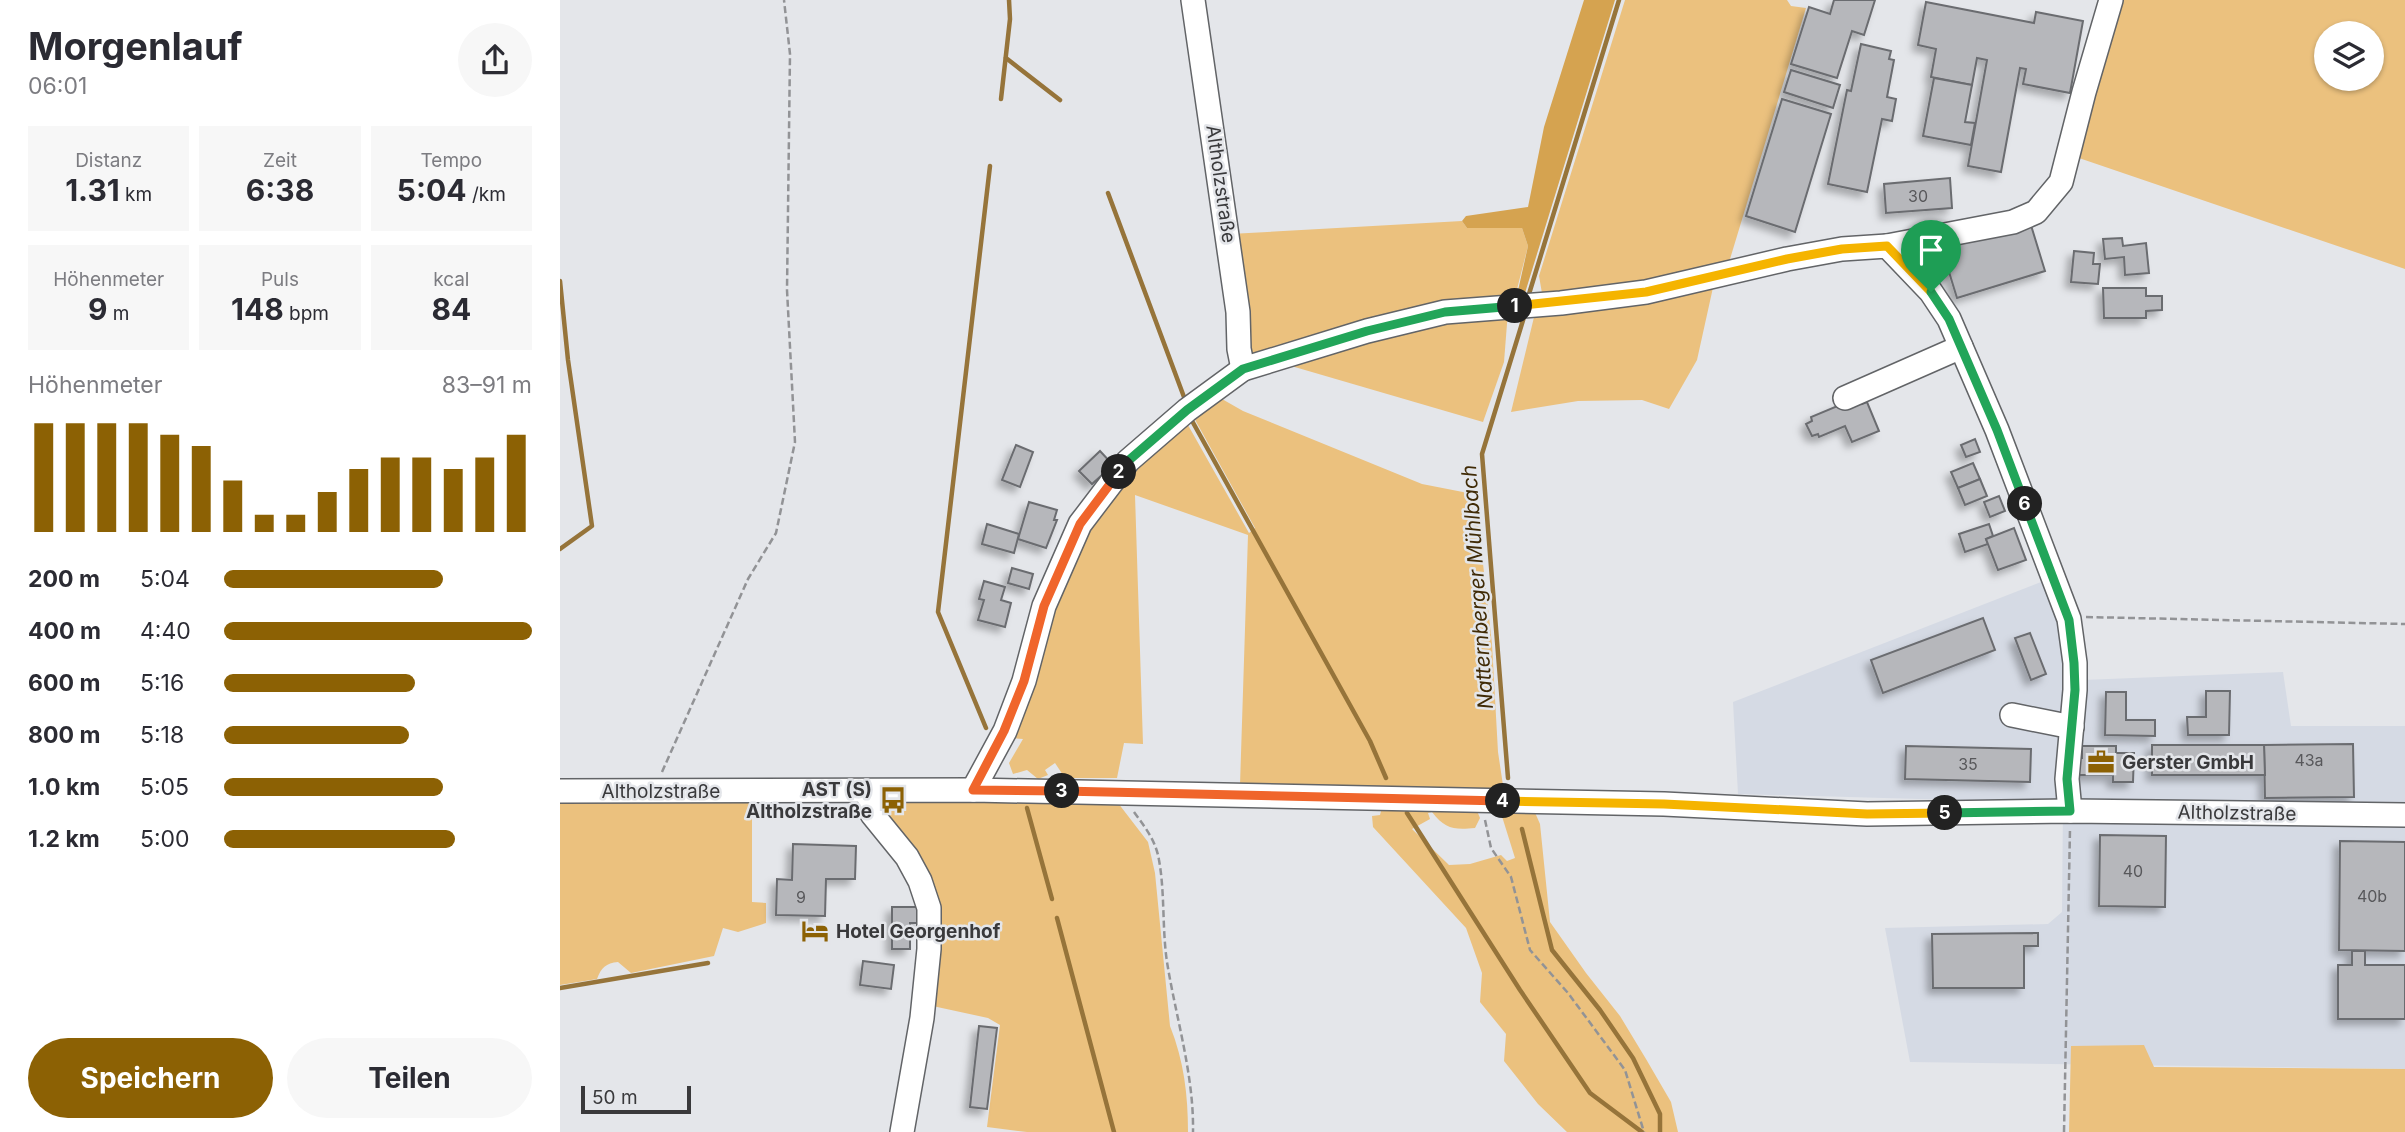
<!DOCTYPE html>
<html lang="de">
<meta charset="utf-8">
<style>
body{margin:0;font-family:Inter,sans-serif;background:#f7f7f7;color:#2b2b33;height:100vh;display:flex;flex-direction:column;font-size:26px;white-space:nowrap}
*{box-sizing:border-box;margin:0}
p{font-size:23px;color:#7c7c81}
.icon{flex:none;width:38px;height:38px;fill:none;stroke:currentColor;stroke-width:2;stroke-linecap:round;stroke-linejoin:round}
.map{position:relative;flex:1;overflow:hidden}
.details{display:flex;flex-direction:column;background:#fff;width:560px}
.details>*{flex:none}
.tools{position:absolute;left:1754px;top:21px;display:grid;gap:14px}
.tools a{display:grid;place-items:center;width:70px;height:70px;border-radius:50%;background:#fff;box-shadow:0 2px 5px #0004;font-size:35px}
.scale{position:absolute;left:21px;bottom:18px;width:110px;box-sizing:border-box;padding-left:7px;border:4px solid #39393b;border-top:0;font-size:19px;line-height:24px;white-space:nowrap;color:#39393b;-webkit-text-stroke:5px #e4e6ea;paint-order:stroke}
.pin{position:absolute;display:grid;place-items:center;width:60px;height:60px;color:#fff;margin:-72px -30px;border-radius:50% 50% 50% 0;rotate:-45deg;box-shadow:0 0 7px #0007}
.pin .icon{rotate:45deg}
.km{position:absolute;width:35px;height:35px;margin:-18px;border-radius:50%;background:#222;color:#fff;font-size:19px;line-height:35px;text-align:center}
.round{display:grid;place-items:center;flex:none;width:74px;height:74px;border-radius:37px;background:#f7f7f7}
.head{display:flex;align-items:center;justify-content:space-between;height:119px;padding:0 28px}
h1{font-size:38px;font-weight:700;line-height:52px}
.stats{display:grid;grid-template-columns:repeat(3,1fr);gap:10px;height:119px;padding:7px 28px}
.stats div{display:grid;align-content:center;border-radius:0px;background:#f7f7f7;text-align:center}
.stats b{font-size:30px;font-weight:700}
.stats small{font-size:19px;font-weight:400}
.stats p{font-size:19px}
.chart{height:196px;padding:14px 28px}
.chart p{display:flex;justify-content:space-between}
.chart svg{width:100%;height:126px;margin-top:7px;stroke:#8c6104;stroke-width:6}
.button{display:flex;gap:14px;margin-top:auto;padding:14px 28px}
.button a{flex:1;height:80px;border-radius:42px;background:#8c6104;color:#fff;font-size:28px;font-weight:700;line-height:80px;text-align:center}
.button a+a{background:#f7f7f7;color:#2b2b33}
ul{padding:0 28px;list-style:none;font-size:23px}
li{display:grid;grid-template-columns:112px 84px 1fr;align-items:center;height:52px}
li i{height:18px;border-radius:9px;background:#8c6104}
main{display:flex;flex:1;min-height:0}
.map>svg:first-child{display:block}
.built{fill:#d5dae4}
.green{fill:#ebc17e;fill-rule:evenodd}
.forest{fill:#d5a350}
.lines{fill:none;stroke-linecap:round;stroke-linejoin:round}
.stream{stroke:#96743a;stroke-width:4.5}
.building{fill:#b6b7bb;stroke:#6b6c70;stroke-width:2;filter:url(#shadow)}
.minor-casing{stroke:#626467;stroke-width:26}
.path{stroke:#929396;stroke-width:2.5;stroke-dasharray:7 3.5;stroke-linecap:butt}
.minor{stroke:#fff;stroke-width:23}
.split-1-casing{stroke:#fff;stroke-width:14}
.split-2-casing{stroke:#fff;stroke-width:14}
.split-3-casing{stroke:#fff;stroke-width:14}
.split-4-casing{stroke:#fff;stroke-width:14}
.split-5-casing{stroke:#fff;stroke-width:14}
.split-6-casing{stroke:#fff;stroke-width:14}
.split-7-casing{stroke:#fff;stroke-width:14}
.split-1{stroke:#f5b400;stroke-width:9}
.split-2{stroke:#22a559;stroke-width:9}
.split-3{stroke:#f0652b;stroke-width:9}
.split-4{stroke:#f0652b;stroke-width:9}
.split-5{stroke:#f5b400;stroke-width:9}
.split-6{stroke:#22a559;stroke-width:9}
.split-7{stroke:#22a559;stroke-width:9}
.labels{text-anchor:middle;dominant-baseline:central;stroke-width:5;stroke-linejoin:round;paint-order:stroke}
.number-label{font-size:16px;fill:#58585b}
.street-label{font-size:19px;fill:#39393b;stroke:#e4e6ea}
.poi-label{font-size:19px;font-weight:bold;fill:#39393b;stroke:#e4e6ea;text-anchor:start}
.water-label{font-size:21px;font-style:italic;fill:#402b06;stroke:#e4e6ea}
</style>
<main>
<section class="details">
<div class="head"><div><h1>Morgenlauf</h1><p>06:01</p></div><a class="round"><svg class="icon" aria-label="share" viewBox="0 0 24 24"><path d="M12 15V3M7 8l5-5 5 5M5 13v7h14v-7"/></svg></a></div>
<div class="stats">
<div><p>Distanz</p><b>1.31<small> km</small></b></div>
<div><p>Zeit</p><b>6:38</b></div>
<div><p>Tempo</p><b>5:04<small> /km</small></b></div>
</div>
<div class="stats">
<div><p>Höhenmeter</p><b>9<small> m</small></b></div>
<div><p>Puls</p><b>148<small> bpm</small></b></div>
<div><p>kcal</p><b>84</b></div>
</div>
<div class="chart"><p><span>Höhenmeter</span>83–91 m</p>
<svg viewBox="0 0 160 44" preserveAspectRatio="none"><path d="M5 44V6M15 44V6M25 44V6M35 44V6M45 44V10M55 44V14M65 44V26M75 44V38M85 44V38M95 44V30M105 44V22M115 44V18M125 44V18M135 44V22M145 44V18M155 44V10"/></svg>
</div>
<ul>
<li><b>200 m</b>5:04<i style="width:71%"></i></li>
<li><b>400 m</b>4:40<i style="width:100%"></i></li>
<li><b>600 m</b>5:16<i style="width:62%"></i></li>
<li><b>800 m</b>5:18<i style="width:60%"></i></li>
<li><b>1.0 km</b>5:05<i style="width:71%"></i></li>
<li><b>1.2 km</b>5:00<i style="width:75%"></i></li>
</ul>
<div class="button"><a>Speichern</a><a>Teilen</a></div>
</section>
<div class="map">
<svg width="1845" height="1132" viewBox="0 0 1845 1132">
<defs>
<filter id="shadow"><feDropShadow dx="-5.5" dy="5.5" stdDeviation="3.5" flood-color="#0004"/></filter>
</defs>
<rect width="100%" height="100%" fill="#e4e6ea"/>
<!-- built -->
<polygon class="built" points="1489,579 1523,680 1723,672 1731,726 1845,726 1845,1069 1350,1062 1325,928 1488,924 1502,912 1503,803 1178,794 1173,702"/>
<!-- green -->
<g class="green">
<polygon points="1065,0 1227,0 1231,6 1246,8 1167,269 983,299 979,276"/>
<path d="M1558 0H1845V269L1516 157ZM1766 33H1811V79H1766Z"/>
<polygon points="902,221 907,228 962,228 968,246 954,301 692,364 670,234"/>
<polygon points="1154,283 1137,360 1109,409 1082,400 1018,401 951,412 975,313"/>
<polygon points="948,311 944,362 923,422 721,363 786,342"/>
<polygon points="655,395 683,411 862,484 908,493 919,528 932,644 938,752 944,792 680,785 688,535 575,495 583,744 564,743 557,778 505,778 495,763 485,770 488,775 478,779 467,770 453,774 449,763 463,739 450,738 481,637 536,509 624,418 689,533 695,528 633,416"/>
<path d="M0 799H192V902L206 903V923L178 932 163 928 154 956 71 973 58 962C46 963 41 968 37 979L0 985Z"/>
<path d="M326 799H555L588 842 595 873 610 1026C624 1061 628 1095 628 1132H467L427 1127 440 1025 428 1018 368 1005 377 925 322 808Z"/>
<path d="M823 803 915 806 920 818 915 828C894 830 885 829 872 812L868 813 870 819 852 829 889 865 910 864 941 855 947 861 955 858 940 810 973 808 980 824 990 922 1026 973 1060 1016 1086 1059 1111 1102 1118 1132H1007L978 1104 944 1061 946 1034 920 1002 922 973 906 928 813 827 812 816 820 815Z"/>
<polygon points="1584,1045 1594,1067 1845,1069 1845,1132 1509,1132 1511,1046"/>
</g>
<!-- forest -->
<polygon class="forest" points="1024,0 1055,0 965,293 957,295 968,246 962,228 907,228 902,221 906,216 968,207 984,127"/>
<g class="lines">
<!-- stream -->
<g class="stream">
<polyline points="446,58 500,100"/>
<polyline points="441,99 450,19 449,0"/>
<polyline points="548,193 624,397"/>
<polyline points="0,281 8,360 32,526 0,549"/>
<polyline points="969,294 1059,0"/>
<polyline points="631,419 810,741 826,778"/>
<polyline points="426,728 378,612 430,166"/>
<polyline points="948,778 922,454 964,317"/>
<polyline points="467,808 492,899"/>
<polyline points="847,813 960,990 1030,1093 1082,1132"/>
<polyline points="962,829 992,950 1040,1010 1073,1058 1100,1114 1100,1132"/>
<polyline points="497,918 554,1132"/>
<polyline points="0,988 148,963"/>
</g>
</g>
<!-- building -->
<g class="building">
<polygon points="1274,0 1315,0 1304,35 1292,31 1277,78 1231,64 1249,7 1270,14"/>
<polygon points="1366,2 1474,23 1476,12 1523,21 1510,93 1463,84 1466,69 1460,68 1441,172 1408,166 1427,60 1417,58 1412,85 1371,77 1376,49 1358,45"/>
<polygon points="1301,44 1331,51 1329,59 1334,60 1327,97 1336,99 1332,121 1322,119 1307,192 1268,184 1287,90 1291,91"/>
<polygon points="1231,70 1280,85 1273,108 1224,92"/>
<polygon points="1374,78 1412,85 1405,122 1415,123 1411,145 1363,136"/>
<polygon points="1222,99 1271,114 1235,232 1186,216"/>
<polygon points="1390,178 1392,208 1326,213 1324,184"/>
<polygon points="1470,222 1485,271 1397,298 1382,249"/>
<polygon points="1562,238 1563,246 1586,243 1589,273 1565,275 1564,257 1545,259 1543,239"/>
<polygon points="1514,251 1534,253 1533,264 1540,264 1538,284 1511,282"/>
<polygon points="1543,288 1586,288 1586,296 1602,296 1602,310 1586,311 1586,318 1544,318"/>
<polygon points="1299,397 1302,404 1307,402 1319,431 1292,442 1285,426 1259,437 1258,434 1252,436 1246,424 1252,421 1251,417"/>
<polygon points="1415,439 1420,452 1406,457 1401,445"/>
<polygon points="456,445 473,452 460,487 442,480"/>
<polygon points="540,451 553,465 532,484 519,471"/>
<polygon points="1413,463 1420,479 1398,488 1391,472"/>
<polygon points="1420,479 1427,496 1405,505 1398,488"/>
<polygon points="1439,496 1445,511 1430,517 1424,502"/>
<polygon points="469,502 497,510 494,520 497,520 486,548 458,539"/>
<polygon points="427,524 459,534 454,553 422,544"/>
<polygon points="1429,524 1433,536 1426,539 1428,544 1405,552 1399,534"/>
<polygon points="1454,528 1466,560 1438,570 1426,539"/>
<polygon points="452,568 473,574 469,589 448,583"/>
<polygon points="424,581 445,587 441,600 451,603 445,627 418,620 424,600 419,599"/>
<polygon points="1423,618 1435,650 1323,693 1311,660"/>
<polygon points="1470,633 1486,674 1471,680 1455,638"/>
<polygon points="1646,691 1670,691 1669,735 1628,735 1627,717 1646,717"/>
<polygon points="1546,692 1566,692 1566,720 1595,720 1595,736 1545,735"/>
<polygon points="1793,744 1794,797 1705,798 1704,745"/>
<polygon points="1592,745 1704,745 1705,775 1592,775"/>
<polygon points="1346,746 1471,749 1470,782 1345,779"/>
<polygon points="1522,746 1556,746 1556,753 1574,753 1573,782 1553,782 1553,775 1515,775 1516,758 1522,758"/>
<polygon points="1540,835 1606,836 1605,907 1539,906"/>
<polygon points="1780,841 1845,842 1845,951 1779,950"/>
<polygon points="233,844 296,846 295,879 266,879 265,916 216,915 217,879 232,880"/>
<polygon points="332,907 358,907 358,923 350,923 350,949 332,949"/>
<polygon points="1478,933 1478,946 1464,946 1464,988 1373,988 1372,934"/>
<polygon points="1792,951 1805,951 1805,965 1845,965 1845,1019 1778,1019 1778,965 1792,965"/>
<polygon points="303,961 334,965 331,989 300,985"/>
<polygon points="419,1026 437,1028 427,1109 410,1107"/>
</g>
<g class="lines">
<defs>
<g id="minor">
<polyline points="633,0 678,312 679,349 683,369"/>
<polyline points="1327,246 1453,222 1476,212 1501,182 1524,92 1551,0"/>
<polyline points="1285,398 1401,347"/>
<polyline points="1452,715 1512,727"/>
<polyline points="413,790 445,731 464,681 484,606 520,524 568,461 627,410 683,369 807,331 885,312 1001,303 1086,292 1227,259 1282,249 1327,246 1371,292 1389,319 1437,430 1509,619 1515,663 1515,690 1507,779 1510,811"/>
<polyline points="0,791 413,790 1104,804 1307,814 1510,811 1845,815"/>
<polyline points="308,791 312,814 347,857 360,881 369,908 369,949 362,1018 342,1132"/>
</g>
</defs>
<!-- minor casing -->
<use href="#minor" class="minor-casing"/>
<!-- path -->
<g class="path">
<polyline points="1526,617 1845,624"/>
<polyline points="102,772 188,579 216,533 235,442 227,290 230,54 224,0"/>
<path d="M574 812C585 827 596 841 599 860 605 893 602 928 607 962 616 1018 634 1075 633 1132"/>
<polyline points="925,820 931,848 951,877 970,950 1008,993 1065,1070 1084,1132"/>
<polyline points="1504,1132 1510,829"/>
</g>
<!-- minor -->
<use href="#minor" class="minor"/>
</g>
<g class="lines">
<defs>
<polyline id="split-1" points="955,306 1086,292 1227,259 1282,249 1327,246 1371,292"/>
<polyline id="split-2" points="559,472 568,461 627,410 683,369 807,331 885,312 955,306"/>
<polyline id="split-3" points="502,791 413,790 444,731 464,681 484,606 520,524 559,472"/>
<polyline id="split-4" points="502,791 943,801"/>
<polyline id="split-5" points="943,801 1104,804 1307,814 1385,813"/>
<polyline id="split-6" points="1385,813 1510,811 1507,779 1515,690 1514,663 1509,620 1465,504"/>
<polyline id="split-7" points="1371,292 1389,319 1437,430 1465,504"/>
</defs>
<!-- split-1 casing -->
<use href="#split-1" class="split-1-casing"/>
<!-- split-2 casing -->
<use href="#split-2" class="split-2-casing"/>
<!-- split-3 casing -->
<use href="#split-3" class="split-3-casing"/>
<!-- split-4 casing -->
<use href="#split-4" class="split-4-casing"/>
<!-- split-5 casing -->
<use href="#split-5" class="split-5-casing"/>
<!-- split-6 casing -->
<use href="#split-6" class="split-6-casing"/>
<!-- split-7 casing -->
<use href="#split-7" class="split-7-casing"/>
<!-- split-1 -->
<use href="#split-1" class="split-1"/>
<!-- split-2 -->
<use href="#split-2" class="split-2"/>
<!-- split-3 -->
<use href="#split-3" class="split-3"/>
<!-- split-4 -->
<use href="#split-4" class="split-4"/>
<!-- split-5 -->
<use href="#split-5" class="split-5"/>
<!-- split-6 -->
<use href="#split-6" class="split-6"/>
<!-- split-7 -->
<use href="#split-7" class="split-7"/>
</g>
<!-- icons -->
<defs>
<symbol id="office-bare" viewBox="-9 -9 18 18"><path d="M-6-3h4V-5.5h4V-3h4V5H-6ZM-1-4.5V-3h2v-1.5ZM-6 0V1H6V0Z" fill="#8c6104" stroke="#e4e6ea" stroke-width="2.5" paint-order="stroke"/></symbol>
<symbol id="bus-bare" viewBox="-9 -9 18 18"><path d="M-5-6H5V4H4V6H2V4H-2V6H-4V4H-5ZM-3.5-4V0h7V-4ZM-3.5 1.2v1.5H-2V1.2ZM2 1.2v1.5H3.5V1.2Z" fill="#8c6104" stroke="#e4e6ea" stroke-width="2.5" paint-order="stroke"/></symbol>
<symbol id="hotel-bare" viewBox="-9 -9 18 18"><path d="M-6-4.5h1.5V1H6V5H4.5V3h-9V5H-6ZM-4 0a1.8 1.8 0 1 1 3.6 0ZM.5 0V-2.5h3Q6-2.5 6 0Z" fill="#8c6104" stroke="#e4e6ea" stroke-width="2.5" paint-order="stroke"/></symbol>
</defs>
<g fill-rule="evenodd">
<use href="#office-bare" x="1522" y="743" width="38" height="38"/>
<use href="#bus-bare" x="314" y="781" width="38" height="38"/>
<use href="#hotel-bare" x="236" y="912" width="38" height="38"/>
</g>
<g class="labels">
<!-- number labels -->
<g class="number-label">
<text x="1358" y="196">30</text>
<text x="1749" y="760">43a</text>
<text x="1408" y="764">35</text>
<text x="1573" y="871">40</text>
<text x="1812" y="896">40b</text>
<text x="241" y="897">9</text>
</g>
<!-- street labels -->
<g class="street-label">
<text transform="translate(661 184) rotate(82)">Altholzstraße</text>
<text x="101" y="791">Altholzstraße</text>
<text transform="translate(1677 813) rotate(1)">Altholzstraße</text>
</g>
<!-- poi labels -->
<g class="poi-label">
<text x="1562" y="762">Gerster GmbH</text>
<text x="312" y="789" text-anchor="end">AST (S)<tspan x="312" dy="22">Altholzstraße</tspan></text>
<text x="276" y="931">Hotel Georgenhof</text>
</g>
<!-- water labels -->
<g class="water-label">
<text transform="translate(917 587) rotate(-94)">Natternberger Mühlbach</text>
</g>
</g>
</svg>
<div class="tools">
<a><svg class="icon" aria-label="layers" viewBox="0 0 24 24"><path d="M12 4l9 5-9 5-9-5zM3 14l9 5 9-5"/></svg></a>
</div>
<div class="scale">50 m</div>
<div class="pin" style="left:1371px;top:292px;background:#1e9e55"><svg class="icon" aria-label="arrive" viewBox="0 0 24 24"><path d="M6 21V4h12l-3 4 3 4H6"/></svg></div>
<b class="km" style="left:955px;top:306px">1</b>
<b class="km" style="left:559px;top:472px">2</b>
<b class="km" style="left:502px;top:791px">3</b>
<b class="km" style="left:943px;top:801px">4</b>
<b class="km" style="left:1385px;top:813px">5</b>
<b class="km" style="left:1465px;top:504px">6</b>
</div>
</main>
